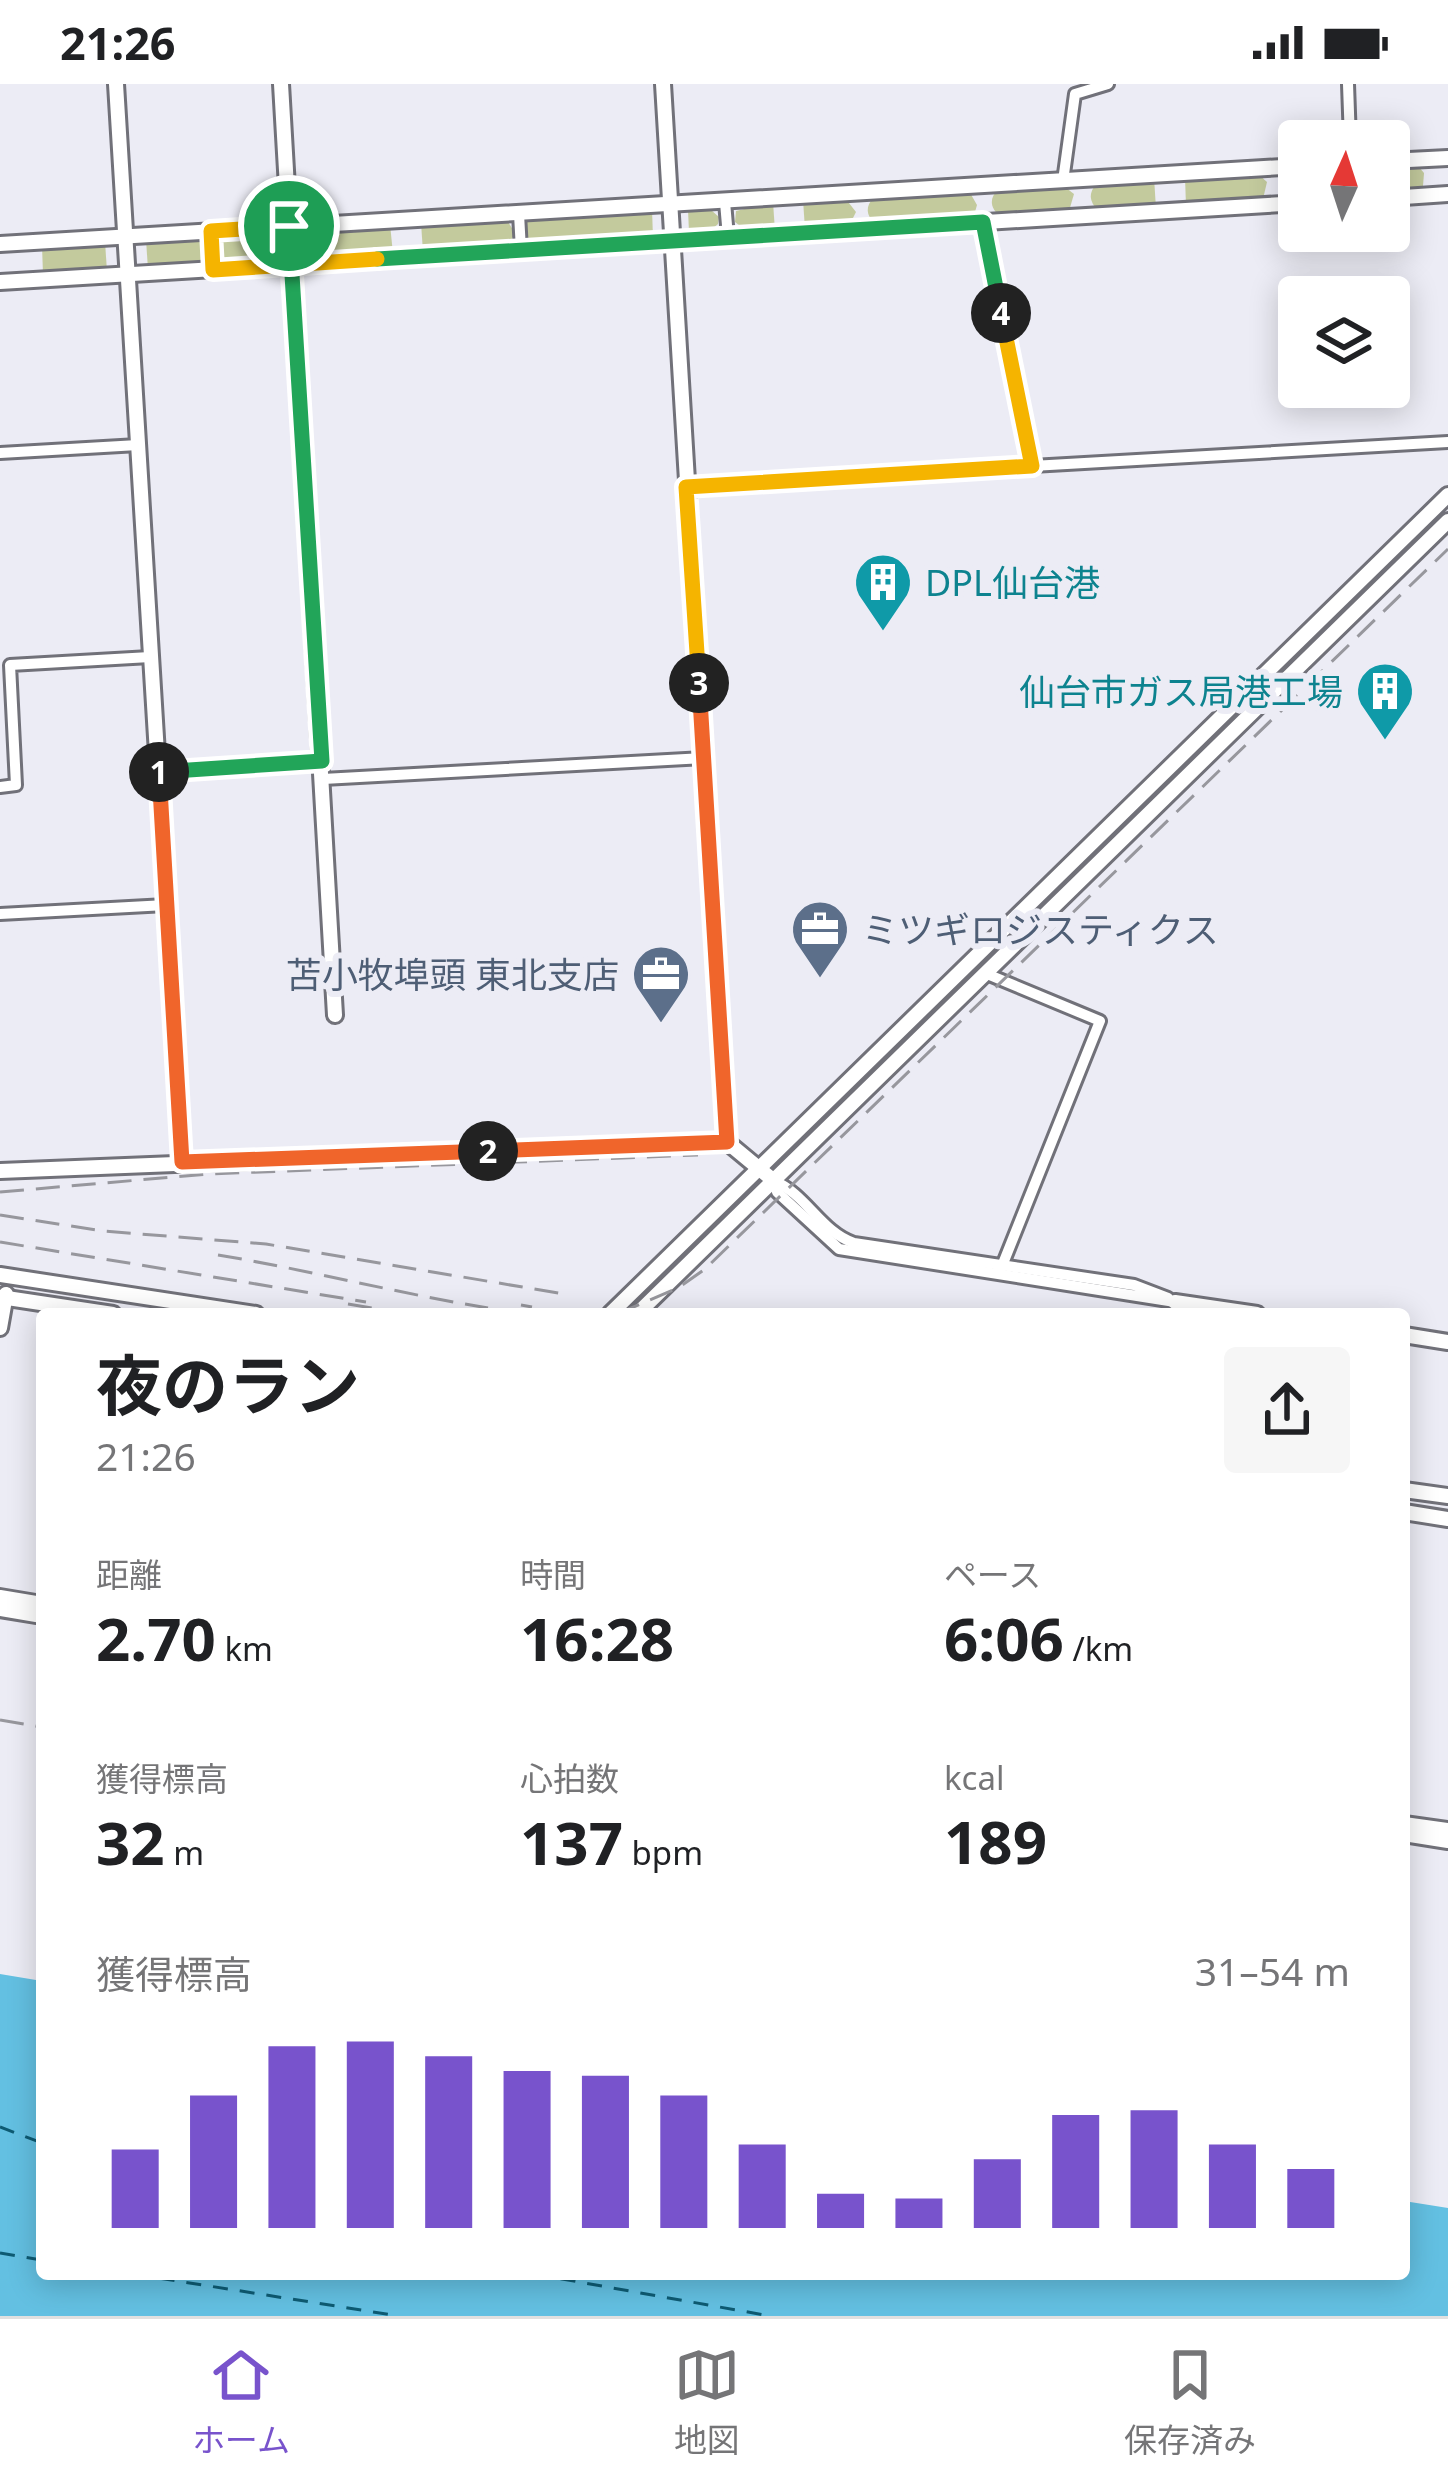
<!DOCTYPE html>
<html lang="ja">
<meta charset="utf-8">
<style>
body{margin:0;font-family:"Noto Sans","Noto Sans JP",sans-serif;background:#f6f6f6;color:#202124;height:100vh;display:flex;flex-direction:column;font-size:45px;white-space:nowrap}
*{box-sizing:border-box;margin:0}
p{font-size:39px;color:#757577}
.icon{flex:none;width:66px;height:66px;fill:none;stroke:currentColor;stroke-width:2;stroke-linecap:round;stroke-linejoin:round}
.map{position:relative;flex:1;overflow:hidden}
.side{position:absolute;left:36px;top:1224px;width:1374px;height:972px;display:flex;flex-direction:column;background:#fff;border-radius:12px;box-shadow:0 6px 30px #0003}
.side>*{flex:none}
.needle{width:78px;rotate:3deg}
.buttons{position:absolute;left:1278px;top:36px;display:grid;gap:24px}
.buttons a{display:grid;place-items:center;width:132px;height:132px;border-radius:12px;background:#fff;box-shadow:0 6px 30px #0003;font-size:60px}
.pin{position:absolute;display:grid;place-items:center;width:102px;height:102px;color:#fff;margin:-51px;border:6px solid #fff;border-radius:50%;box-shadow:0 3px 12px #0007}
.km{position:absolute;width:60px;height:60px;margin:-30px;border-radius:50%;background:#222;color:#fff;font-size:33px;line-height:60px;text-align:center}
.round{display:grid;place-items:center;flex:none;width:126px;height:126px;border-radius:12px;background:#f6f6f6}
.summary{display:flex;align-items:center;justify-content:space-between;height:204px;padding:0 60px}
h1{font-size:66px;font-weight:700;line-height:90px}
.metrics{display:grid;grid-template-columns:repeat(3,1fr);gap:18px;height:204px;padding:12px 60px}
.metrics div{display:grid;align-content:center}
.metrics b{font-size:60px;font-weight:700}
.metrics small{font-size:33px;font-weight:400}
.metrics p{font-size:33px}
.chart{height:336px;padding:24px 60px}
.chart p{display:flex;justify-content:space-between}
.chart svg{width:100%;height:216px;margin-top:12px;stroke:#7853cc;stroke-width:6}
.status{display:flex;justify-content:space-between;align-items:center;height:84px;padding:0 60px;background:#fff;direction:ltr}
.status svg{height:33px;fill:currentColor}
.tabs{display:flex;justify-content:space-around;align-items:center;height:168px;border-top:3px solid #e0e0e0;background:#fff;font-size:33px;color:#757577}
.tabs a{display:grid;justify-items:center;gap:6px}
.tabs .on{color:#7853cc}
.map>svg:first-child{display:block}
.green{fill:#c3ca9d}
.water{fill:#63c0e2}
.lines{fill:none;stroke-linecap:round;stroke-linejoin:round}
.ferry{stroke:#0e5b73;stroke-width:3;stroke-dasharray:15 12;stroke-linecap:butt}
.street-casing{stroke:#717179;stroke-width:16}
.secondary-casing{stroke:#717179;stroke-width:20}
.street{stroke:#fff;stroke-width:10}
.secondary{stroke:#fff;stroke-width:14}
.rail{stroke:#97979d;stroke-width:3;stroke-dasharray:24 12;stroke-linecap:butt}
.split-1-casing{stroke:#fff;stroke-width:24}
.split-2-casing{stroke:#fff;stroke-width:24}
.split-3-casing{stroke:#fff;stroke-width:24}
.split-4-casing{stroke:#fff;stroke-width:24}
.split-5-casing{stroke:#fff;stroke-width:24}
.split-6-casing{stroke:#fff;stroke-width:24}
.split-1{stroke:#22a559;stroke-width:15}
.split-2{stroke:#f0652b;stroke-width:15}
.split-3{stroke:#f0652b;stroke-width:15}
.split-4{stroke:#f5b400;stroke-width:15}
.split-5{stroke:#22a559;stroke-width:15}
.split-6{stroke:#f5b400;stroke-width:15}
.labels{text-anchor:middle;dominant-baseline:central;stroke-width:12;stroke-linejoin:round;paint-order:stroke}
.culture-label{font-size:36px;fill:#0d838f;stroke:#ececf5;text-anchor:start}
.service-label{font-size:36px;fill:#4e5e75;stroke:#ececf5;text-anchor:start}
</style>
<div class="status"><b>21:26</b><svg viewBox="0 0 49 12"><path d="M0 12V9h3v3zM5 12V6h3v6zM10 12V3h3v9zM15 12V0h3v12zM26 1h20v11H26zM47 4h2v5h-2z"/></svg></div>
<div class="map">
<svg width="1448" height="2232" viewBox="0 0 1448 2232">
<rect width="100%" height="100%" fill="#ececf5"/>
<!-- green -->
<g class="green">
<polygon points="1389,81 1418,82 1424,89 1423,102 1389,110"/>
<polygon points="1257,89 1267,98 1263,115 1186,122 1185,93"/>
<path d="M1154 94 1156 124 1098 126C1089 118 1088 108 1097 100Z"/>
<path d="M1061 100 1074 110 1069 127 1000 132C990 124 989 114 998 106Z"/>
<path d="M969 107 977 121 975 128 964 129 962 136 875 139C866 132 865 122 874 113Z"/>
<polygon points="845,114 856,128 850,140 805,145 803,116"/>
<polygon points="773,118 775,147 744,145 735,138 736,127"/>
<path d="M652 125 653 154 532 160C522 153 522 142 530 134Z"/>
<polygon points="688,126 711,126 719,133 718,140 710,147 689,148"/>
<polygon points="507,136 515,149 509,160 423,168 421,139"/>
<polygon points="390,140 393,170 309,175 307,146"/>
<path d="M273 148 275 178 223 179C214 172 214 161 222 153Z"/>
<polygon points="197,153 208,167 202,178 148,185 146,156"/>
<polygon points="105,158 107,187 43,191 42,161"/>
</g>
<!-- water -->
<polygon class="water" points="0,1890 42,1897 42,2190 1404,2190 1404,2117 1448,2124 1448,2232 0,2232"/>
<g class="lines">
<!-- ferry -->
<g class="ferry">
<polyline points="0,2043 42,2059"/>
<polyline points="0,2169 42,2176"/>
<polyline points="133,2190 399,2232"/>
<polyline points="534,2190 770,2232"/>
</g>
<defs>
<g id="street">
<polyline points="1348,0 1350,57"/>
<polyline points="1063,97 1075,10 1108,0"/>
<polyline points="725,118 728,153"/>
<polyline points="519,130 521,166"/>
<polyline points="983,138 1032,382 1448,358"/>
<polyline points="211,147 213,186"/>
<polyline points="0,369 138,361"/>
<polyline points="686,403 1032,382"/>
<polyline points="323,695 704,674"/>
<polyline points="0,703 16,701 10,581 150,573"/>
<polyline points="0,830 166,821"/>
<polyline points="987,890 1100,937 1000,1187"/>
<polyline points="774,1097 777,1108 839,1165 1175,1218"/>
<path d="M774 1097C806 1110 821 1148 854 1159L1134 1201 1168 1214"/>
</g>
<g id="secondary">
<polyline points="116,0 182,1078"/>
<polyline points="281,0 335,931"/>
<polyline points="663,0 727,1058 774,1097"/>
<polyline points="1389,77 1448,74"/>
<polyline points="1389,114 1448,110"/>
<polyline points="0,160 1299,82"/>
<polyline points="0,198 1299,119"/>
<polyline points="157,688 322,677"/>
<polyline points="0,1087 727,1058"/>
<polyline points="0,1191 256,1230"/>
<polyline points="0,1213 113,1230"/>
<polyline points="1175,1218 1257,1230"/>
<polyline points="610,1230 1448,411"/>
<polyline points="637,1230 1448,437"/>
<polyline points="0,1244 6,1210"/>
<polyline points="1404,1251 1448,1258"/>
<polyline points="1404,1406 1448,1412"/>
<polyline points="1404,1428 1448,1435"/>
<polyline points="0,1513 42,1520"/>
<polyline points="0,1525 42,1532"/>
<polyline points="1404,1740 1448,1746"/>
<polyline points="1404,1750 1448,1757"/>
</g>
</defs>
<!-- street casing -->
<use href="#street" class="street-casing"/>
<!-- secondary casing -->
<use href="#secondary" class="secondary-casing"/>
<!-- street -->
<use href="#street" class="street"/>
<!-- secondary -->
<use href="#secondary" class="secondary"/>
<!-- rail -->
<g class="rail">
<polyline points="0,1108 208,1090 698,1071"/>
<polyline points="0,1131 103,1147 266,1160 564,1210"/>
<polyline points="0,1158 366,1218"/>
<path d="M218 1171C309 1186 396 1209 488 1224"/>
<polyline points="348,1220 407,1230"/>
<polyline points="521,1221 532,1223"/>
<polyline points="617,1230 678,1204 705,1185 1448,465"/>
<polyline points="0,1636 42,1643"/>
</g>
</g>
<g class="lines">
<defs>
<polyline id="split-1" points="159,688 322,677 289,142"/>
<polyline id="split-2" points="159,688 182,1078 488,1067"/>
<polyline id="split-3" points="488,1067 727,1058 699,599"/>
<polyline id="split-4" points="699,599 686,403 1032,382 1001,229"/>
<polyline id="split-5" points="377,175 983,138 1001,229"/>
<polyline id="split-6" points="289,142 211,147 213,186 377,175"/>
</defs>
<!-- split-1 casing -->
<use href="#split-1" class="split-1-casing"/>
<!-- split-2 casing -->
<use href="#split-2" class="split-2-casing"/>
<!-- split-3 casing -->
<use href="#split-3" class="split-3-casing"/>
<!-- split-4 casing -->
<use href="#split-4" class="split-4-casing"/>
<!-- split-5 casing -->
<use href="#split-5" class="split-5-casing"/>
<!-- split-6 casing -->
<use href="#split-6" class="split-6-casing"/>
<!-- split-1 -->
<use href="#split-1" class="split-1"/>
<!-- split-2 -->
<use href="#split-2" class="split-2"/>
<!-- split-3 -->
<use href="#split-3" class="split-3"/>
<!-- split-4 -->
<use href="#split-4" class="split-4"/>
<!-- split-5 -->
<use href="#split-5" class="split-5"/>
<!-- split-6 -->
<use href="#split-6" class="split-6"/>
</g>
<!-- icons -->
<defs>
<symbol id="building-pin" viewBox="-11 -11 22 30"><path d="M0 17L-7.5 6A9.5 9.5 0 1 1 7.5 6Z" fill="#0f9aa8" stroke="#ececf5"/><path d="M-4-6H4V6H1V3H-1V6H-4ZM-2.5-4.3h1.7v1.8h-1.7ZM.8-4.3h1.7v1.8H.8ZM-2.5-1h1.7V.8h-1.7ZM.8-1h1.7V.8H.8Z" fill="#fff"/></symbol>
<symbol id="office-pin" viewBox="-11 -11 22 30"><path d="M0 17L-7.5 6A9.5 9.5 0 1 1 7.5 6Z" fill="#5c6f8a" stroke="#ececf5"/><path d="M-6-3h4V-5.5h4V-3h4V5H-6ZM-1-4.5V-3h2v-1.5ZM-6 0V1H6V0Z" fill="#fff"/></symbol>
</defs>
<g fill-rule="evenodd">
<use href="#building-pin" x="850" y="465" width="66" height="90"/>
<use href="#building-pin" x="1352" y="574" width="66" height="90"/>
<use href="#office-pin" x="787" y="812" width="66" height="90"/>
<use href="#office-pin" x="628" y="857" width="66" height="90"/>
</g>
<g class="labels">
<!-- culture labels -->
<g class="culture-label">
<text x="925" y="498">DPL仙台港</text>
<text x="1343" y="607" text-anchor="end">仙台市ガス局港工場</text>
</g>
<!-- service labels -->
<g class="service-label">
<text x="862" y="845">ミツギロジスティクス</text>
<text x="619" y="890" text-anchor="end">苫小牧埠頭 東北支店</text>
</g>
</g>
</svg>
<div class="buttons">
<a><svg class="needle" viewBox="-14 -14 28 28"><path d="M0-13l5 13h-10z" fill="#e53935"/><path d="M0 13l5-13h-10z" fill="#757577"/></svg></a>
<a><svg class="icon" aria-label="layers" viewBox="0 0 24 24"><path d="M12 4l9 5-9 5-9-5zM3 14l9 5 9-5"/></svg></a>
</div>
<div class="pin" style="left:289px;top:142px;background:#1e9e55"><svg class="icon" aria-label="arrive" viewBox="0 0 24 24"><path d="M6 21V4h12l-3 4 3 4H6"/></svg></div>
<b class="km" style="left:159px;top:688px">1</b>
<b class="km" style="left:488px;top:1067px">2</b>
<b class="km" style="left:699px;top:599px">3</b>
<b class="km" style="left:1001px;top:229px">4</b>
<section class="side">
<div class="summary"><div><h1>夜のラン</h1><p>21:26</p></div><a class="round"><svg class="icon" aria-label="share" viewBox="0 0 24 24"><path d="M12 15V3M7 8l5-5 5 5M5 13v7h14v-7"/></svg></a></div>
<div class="metrics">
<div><p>距離</p><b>2.70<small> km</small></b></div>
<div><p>時間</p><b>16:28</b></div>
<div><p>ペース</p><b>6:06<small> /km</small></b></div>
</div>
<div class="metrics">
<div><p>獲得標高</p><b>32<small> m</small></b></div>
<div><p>心拍数</p><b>137<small> bpm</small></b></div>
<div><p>kcal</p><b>189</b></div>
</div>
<div class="chart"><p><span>獲得標高</span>31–54 m</p>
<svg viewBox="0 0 160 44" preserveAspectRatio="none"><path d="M5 44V28M15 44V17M25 44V7M35 44V6M45 44V9M55 44V12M65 44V13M75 44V17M85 44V27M95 44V37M105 44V38M115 44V30M125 44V21M135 44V20M145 44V27M155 44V32"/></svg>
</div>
</section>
</div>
<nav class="tabs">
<a class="on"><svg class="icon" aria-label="home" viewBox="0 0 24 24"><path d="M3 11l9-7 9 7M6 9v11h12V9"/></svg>ホーム</a>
<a><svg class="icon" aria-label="map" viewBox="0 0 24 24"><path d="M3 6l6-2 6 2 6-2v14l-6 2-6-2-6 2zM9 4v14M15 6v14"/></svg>地図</a>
<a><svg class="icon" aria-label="saved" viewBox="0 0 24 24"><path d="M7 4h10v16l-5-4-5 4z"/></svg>保存済み</a>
</nav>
